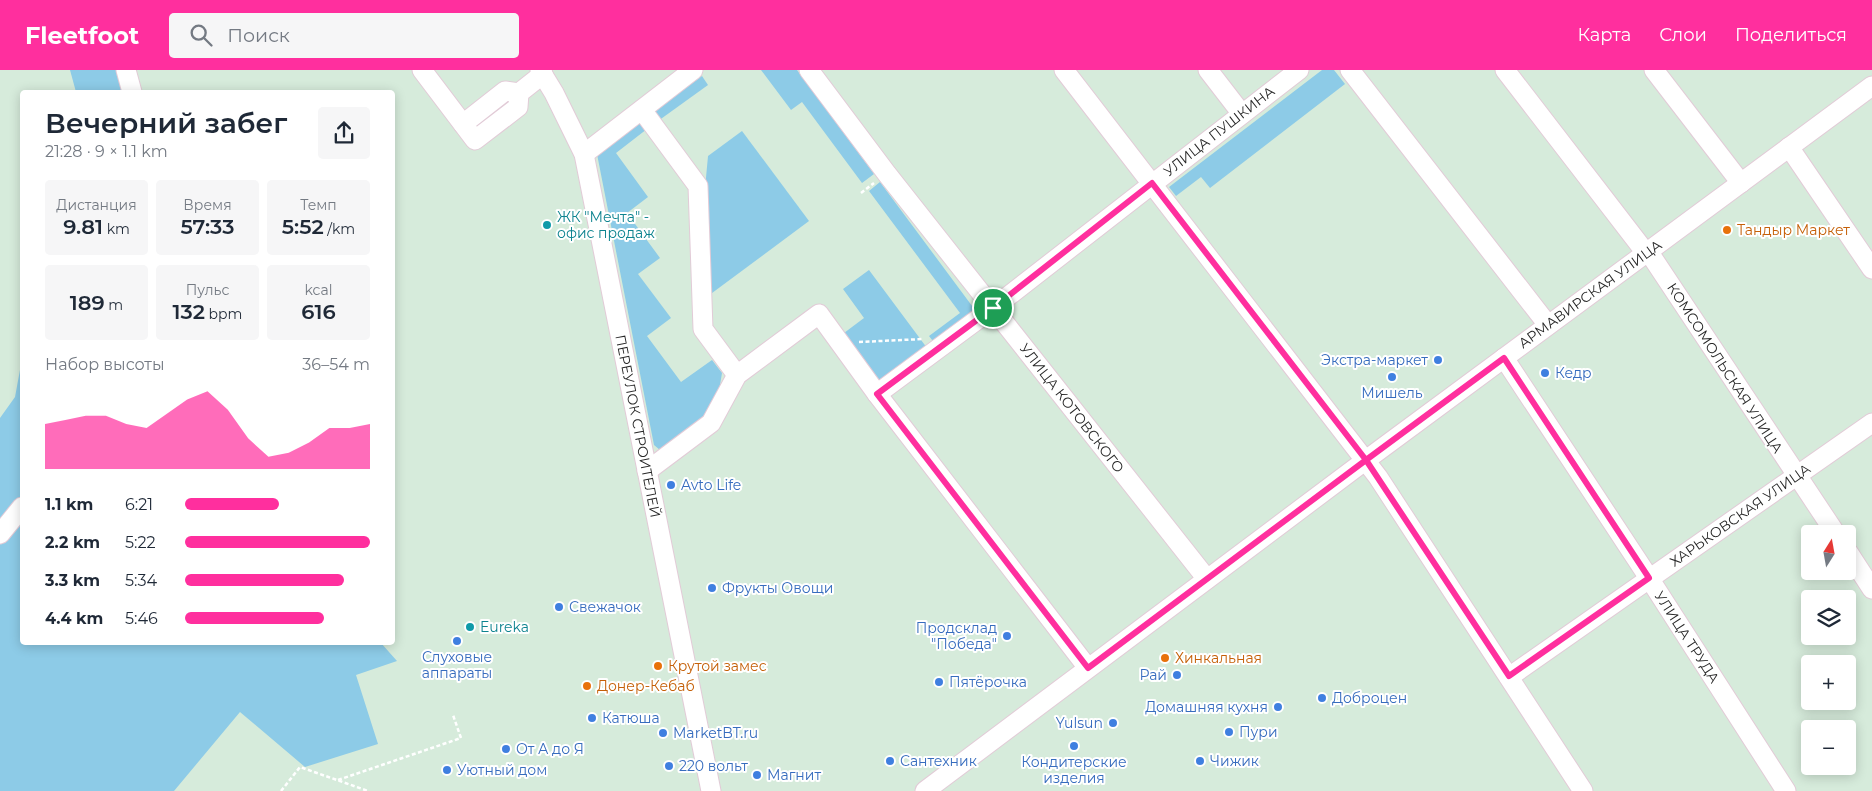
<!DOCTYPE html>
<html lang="ru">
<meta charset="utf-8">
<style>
body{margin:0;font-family:Montserrat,sans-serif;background:#f6f6f7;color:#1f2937;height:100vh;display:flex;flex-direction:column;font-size:19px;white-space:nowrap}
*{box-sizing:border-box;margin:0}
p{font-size:16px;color:#747a83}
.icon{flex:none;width:28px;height:28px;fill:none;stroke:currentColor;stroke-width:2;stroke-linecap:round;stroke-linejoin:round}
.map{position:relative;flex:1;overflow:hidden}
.side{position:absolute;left:20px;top:20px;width:375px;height:555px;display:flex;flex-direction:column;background:#fff;border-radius:5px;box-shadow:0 2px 12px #0003}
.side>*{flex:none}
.needle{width:32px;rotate:11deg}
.fabs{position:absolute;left:1801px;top:455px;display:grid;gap:10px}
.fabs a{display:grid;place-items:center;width:55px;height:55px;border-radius:5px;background:#fff;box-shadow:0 2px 12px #0003;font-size:25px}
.pin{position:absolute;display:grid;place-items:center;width:42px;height:42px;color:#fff;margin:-21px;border:2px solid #fff;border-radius:50%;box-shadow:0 1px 5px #0007}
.round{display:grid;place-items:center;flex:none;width:52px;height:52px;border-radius:5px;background:#f6f6f7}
.headline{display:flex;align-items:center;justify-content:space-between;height:85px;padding:0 25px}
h1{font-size:28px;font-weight:600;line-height:38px}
.stats{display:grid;grid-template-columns:repeat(3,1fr);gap:8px;height:85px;padding:5px 25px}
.stats div{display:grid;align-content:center;border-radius:5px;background:#f6f6f7;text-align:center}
.stats b{font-size:21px;font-weight:600}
.stats small{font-size:14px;font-weight:400}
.stats p{font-size:14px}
.chart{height:140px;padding:10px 25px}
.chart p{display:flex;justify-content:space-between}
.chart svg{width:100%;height:90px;margin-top:5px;fill:#ff2f9e;opacity:.7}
ul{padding:0 25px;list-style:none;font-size:16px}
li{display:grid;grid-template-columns:80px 60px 1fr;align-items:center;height:38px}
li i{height:12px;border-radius:6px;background:#ff2f9e}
header{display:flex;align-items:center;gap:30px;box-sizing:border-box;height:70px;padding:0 25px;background:#ff2f9e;color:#fff}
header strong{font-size:24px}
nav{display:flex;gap:28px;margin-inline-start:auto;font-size:18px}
.search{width:350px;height:45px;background:#f6f6f7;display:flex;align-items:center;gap:12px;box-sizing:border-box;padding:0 18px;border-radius:5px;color:#747a83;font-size:19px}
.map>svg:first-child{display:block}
.green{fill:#8dcbe7}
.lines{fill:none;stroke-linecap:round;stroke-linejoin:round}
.minor-casing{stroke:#e2cbd7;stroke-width:21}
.path{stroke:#fff;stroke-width:2.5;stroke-dasharray:4 2.5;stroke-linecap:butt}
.minor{stroke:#fff;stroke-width:19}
.route-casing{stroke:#fff;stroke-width:10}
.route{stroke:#ff2f9e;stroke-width:6}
.culture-dot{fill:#0f9aa8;stroke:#fff;stroke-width:2}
.food-dot{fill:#e8710a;stroke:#fff;stroke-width:2}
.shop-dot{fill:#3f7fe0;stroke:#fff;stroke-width:2}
.labels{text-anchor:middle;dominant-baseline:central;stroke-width:4;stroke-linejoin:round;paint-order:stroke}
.street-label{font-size:14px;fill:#272727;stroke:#fff}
.culture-label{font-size:14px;fill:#0d838f;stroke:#fff;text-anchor:start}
.food-label{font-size:14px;fill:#c56008;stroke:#fff;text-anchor:start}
.shop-label{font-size:14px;fill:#366cbe;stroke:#fff;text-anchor:start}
</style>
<header>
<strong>Fleetfoot</strong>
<div class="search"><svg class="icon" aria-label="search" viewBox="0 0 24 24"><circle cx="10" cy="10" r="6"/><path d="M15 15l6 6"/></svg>Поиск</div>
<nav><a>Карта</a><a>Слои</a><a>Поделиться</a></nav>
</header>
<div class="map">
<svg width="1872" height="721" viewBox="0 0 1872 721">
<rect width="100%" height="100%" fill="#d6ebdb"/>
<!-- green -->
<g class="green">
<polygon points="70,0 134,0 140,22 76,22"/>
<polygon points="761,0 797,0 874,104 862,113 802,32 791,40"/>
<polygon points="1322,0 1334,0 1345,14 1210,118 1201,107 1176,126 1169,117"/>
<polygon points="702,6 708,15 658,51 651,43"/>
<polygon points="641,51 647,59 616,83 648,127 627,143 660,188 638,204 671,248 647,266 681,312 712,290 722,303 716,339 660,380 654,375 597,84"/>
<polygon points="742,61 809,151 708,226 705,118 708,86"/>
<polygon points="880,112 978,244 936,275 929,266 960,243 869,121"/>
<polygon points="869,200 930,282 879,319 840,266 864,248 843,219"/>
<polygon points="22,289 22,572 381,573 397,591 356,605 378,674 305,697 240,642 174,721 0,721 0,348 15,327"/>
</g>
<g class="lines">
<defs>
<g id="minor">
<polyline points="126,0 132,22"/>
<polyline points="422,0 475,70 518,37 519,23 543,4"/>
<polyline points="540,0 554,23 584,84 711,721"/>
<polyline points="809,0 887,104 1207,509"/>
<polyline points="1064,0 1378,407 1583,721"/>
<polyline points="1208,0 1242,44"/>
<polyline points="1350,0 1548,255"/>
<polyline points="1505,0 1646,183"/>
<polyline points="1654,0 1741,113"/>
<polyline points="642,40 698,116 703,259 737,305"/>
<polyline points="463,54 505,21 519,23"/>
<polyline points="1789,77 1872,199"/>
<polyline points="584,84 693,0"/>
<polyline points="1648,181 1836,464"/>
<polyline points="1504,288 1649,508 1786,721"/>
<polyline points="877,324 993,238 1299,0"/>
<polyline points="647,401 711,353 737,305 819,244 877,324 1088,598"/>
<polyline points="0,464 22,437"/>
<polyline points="1848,482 1872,519"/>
<polyline points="1509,607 1872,353"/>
<polyline points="925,721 1366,390 1872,16"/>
</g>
</defs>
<!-- minor casing -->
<use href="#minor" class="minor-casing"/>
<!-- path -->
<g class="path">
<polyline points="861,123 874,113"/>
<polyline points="859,272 923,269"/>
<polyline points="338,710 461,668 453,645"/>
<polyline points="281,721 300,697 368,721"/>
</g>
<!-- minor -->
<use href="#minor" class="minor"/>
</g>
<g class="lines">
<defs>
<polyline id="route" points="993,238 877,324 1088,598 1366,390 1509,606 1649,508 1504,288 1366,390 1152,113 993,238"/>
</defs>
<!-- route casing -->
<use href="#route" class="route-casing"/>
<!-- route -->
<use href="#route" class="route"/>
</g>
<!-- markers -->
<g class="culture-dot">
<circle cx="547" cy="155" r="5"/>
<circle cx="470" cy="557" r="5"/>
</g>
<g class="food-dot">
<circle cx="1727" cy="160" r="5"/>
<circle cx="1165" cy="588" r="5"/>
<circle cx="658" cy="596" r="5"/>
<circle cx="587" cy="616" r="5"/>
</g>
<g class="shop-dot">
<circle cx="1438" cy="290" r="5"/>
<circle cx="1545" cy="303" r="5"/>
<circle cx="1392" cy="307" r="5"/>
<circle cx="671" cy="415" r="5"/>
<circle cx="712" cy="518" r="5"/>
<circle cx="559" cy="537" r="5"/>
<circle cx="1007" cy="566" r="5"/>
<circle cx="457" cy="571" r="5"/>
<circle cx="1177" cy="605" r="5"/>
<circle cx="939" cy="612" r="5"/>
<circle cx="1322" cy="628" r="5"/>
<circle cx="1278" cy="637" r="5"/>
<circle cx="592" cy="648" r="5"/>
<circle cx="1113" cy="653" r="5"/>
<circle cx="1229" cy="662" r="5"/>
<circle cx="663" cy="663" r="5"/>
<circle cx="1074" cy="676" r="5"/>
<circle cx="506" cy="679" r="5"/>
<circle cx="890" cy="691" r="5"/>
<circle cx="1200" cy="691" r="5"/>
<circle cx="669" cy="696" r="5"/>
<circle cx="447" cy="700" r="5"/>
<circle cx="757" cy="705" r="5"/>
</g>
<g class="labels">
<!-- street labels -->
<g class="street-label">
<text transform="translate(1219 61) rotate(-38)">УЛИЦА ПУШКИНА</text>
<text transform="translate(1590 224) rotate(-36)">АРМАВИРСКАЯ УЛИЦА</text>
<text transform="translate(1725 298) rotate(57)">КОМСОМОЛЬСКАЯ УЛИЦА</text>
<text transform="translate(1072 338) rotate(52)">УЛИЦА КОТОВСКОГО</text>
<text transform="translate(638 356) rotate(79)">ПЕРЕУЛОК СТРОИТЕЛЕЙ</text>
<text transform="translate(1740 445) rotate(-35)">ХАРЬКОВСКАЯ УЛИЦА</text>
<text transform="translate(1687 567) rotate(57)">УЛИЦА ТРУДА</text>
</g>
<!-- culture labels -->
<g class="culture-label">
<text x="557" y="147">ЖК "Мечта" -<tspan x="557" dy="16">офис продаж</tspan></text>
<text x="480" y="557">Eureka</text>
</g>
<!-- food labels -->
<g class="food-label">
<text x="1737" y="160">Тандыр Маркет</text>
<text x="1175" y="588">Хинкальная</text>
<text x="668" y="596">Крутой замес</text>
<text x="597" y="616">Донер-Кебаб</text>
</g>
<!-- shop labels -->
<g class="shop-label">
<text x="1428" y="290" text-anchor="end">Экстра-маркет</text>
<text x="1555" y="303">Кедр</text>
<text x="1392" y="323" text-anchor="middle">Мишель</text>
<text x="681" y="415">Avto Life</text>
<text x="722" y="518">Фрукты Овощи</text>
<text x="569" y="537">Свежачок</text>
<text x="997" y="558" text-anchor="end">Продсклад<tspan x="997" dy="16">"Победа"</tspan></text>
<text x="457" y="587" text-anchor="middle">Слуховые<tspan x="457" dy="16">аппараты</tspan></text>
<text x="1167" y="605" text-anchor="end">Рай</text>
<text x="949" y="612">Пятёрочка</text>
<text x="1332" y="628">Доброцен</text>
<text x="1268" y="637" text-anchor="end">Домашняя кухня</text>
<text x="602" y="648">Катюша</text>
<text x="1103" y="653" text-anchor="end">Yulsun</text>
<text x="1239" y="662">Пури</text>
<text x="673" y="663">MarketBT.ru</text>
<text x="516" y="679">От А до Я</text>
<text x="900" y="691">Сантехник</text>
<text x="1210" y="691">Чижик</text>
<text x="1074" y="692" text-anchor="middle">Кондитерские<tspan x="1074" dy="16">изделия</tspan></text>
<text x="679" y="696">220 вольт</text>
<text x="457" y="700">Уютный дом</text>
<text x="767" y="705">Магнит</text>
</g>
</g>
</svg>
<div class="fabs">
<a><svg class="needle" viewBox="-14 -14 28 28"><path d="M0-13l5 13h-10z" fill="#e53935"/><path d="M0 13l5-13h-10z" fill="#747a83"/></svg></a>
<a><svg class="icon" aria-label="layers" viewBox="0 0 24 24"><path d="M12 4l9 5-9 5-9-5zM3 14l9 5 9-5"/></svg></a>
<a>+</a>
<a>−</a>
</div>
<div class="pin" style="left:993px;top:238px;background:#1e9e55"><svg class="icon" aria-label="arrive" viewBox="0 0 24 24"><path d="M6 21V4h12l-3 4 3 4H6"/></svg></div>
<section class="side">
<div class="headline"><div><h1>Вечерний забег</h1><p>21:28 · 9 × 1.1 km</p></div><a class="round"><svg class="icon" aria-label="share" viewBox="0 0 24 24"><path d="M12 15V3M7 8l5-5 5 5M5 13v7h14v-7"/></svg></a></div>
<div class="stats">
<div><p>Дистанция</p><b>9.81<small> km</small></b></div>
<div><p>Время</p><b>57:33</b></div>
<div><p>Темп</p><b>5:52<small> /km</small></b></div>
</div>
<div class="stats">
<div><b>189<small> m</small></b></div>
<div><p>Пульс</p><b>132<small> bpm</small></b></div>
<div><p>kcal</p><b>616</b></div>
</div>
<div class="chart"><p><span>Набор высоты</span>36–54 m</p>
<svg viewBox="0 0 160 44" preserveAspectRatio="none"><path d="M0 44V22L10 20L20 18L30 18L40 22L50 24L60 17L70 10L80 6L90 15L100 29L110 38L120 36L130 31L140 24L150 24L160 22V44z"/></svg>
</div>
<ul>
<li><b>1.1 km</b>6:21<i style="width:51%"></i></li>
<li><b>2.2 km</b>5:22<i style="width:100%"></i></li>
<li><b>3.3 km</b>5:34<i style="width:86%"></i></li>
<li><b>4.4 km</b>5:46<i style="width:75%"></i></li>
</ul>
</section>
</div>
